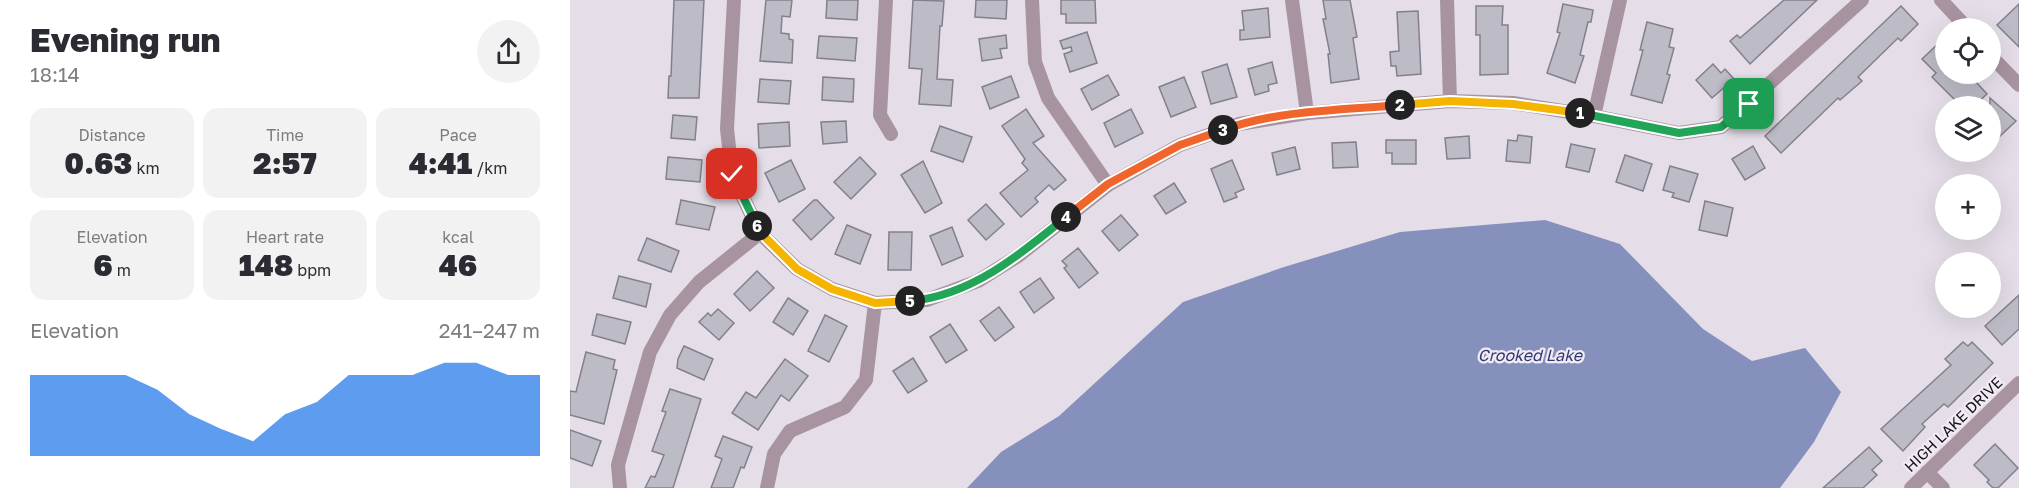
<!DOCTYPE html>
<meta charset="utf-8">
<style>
body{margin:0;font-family:"Golos Text",sans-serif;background:#f2f2f3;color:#2b2b33;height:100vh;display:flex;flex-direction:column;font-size:22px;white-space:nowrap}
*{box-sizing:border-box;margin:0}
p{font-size:20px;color:#7c7c81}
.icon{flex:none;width:33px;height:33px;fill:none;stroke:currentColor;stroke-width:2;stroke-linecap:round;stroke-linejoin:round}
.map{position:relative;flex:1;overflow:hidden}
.details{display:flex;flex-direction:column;background:#fff;width:570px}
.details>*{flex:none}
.fabs{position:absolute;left:1365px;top:18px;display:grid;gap:12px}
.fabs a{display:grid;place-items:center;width:66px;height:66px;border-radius:50%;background:#fff;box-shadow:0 6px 24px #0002;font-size:30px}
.pin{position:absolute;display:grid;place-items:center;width:51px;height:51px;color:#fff;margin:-26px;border-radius:12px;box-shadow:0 3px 9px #0006}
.km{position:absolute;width:30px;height:30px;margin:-15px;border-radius:50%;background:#222;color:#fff;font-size:16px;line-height:30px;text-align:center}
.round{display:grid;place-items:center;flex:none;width:63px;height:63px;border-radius:32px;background:#f2f2f3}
.headline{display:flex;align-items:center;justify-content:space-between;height:102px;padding:0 30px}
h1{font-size:33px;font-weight:800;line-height:45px}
.stats{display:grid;grid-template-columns:repeat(3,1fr);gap:9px;height:102px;padding:6px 30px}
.stats div{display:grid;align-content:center;border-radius:15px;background:#f2f2f3;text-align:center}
.stats b{font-size:30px;font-weight:800}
.stats small{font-size:16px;font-weight:400}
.stats p{font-size:16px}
.chart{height:168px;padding:12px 30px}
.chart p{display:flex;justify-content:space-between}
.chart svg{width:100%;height:108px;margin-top:6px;fill:#1a73e8;opacity:.7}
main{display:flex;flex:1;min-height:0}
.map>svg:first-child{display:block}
.water{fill:#8591bc}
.building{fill:#bdbbc6;stroke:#82818b;stroke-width:1.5}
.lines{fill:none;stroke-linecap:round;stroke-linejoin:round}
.minor{stroke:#a894a1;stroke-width:14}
.split-1-casing{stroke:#fff;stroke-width:12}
.split-2-casing{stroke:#fff;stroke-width:12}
.split-3-casing{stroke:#fff;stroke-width:12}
.split-4-casing{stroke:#fff;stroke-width:12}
.split-5-casing{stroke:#fff;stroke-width:12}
.split-6-casing{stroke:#fff;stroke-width:12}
.split-7-casing{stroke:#fff;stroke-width:12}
.split-1{stroke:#22a559;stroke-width:8}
.split-2{stroke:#f5b400;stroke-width:8}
.split-3{stroke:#f0652b;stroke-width:8}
.split-4{stroke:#f0652b;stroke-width:8}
.split-5{stroke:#22a559;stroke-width:8}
.split-6{stroke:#f5b400;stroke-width:8}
.split-7{stroke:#22a559;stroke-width:8}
.labels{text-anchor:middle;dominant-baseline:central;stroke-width:4.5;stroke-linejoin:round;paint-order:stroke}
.street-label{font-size:15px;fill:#161317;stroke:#f2ebf5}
.water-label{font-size:16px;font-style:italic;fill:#2e3970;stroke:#f2ebf5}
</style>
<main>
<section class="details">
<div class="headline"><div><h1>Evening run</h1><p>18:14</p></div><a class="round"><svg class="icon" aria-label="share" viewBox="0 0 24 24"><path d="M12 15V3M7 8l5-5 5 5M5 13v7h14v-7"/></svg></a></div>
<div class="stats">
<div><p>Distance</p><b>0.63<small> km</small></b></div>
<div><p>Time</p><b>2:57</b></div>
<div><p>Pace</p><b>4:41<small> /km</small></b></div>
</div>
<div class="stats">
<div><p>Elevation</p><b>6<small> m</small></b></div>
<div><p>Heart rate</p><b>148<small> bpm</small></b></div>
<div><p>kcal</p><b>46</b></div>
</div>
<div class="chart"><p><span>Elevation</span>241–247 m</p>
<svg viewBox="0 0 160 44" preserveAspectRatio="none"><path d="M0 44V11L10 11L20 11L30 11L40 17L50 27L60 33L70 38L80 27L90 22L100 11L110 11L120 11L130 6L140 6L150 11L160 11V44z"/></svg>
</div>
</section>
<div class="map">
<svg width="1449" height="488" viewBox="0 0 1449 488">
<rect width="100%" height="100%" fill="#e5dee8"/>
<!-- water -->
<polygon class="water" points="975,220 1050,244 1133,329 1182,361 1235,348 1271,392 1244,442 1210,488 397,488 431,452 489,416 613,302 714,267 830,232"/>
<!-- building -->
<g class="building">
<polygon points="104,0 134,0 129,98 98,98 99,76 101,76"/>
<polygon points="196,0 222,0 220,17 212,16 211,33 219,34 219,39 223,40 222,63 190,61"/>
<polygon points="257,0 288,0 287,20 256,18"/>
<polygon points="343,0 374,1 372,26 370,26 367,79 383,80 381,106 349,104 352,69 339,68"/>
<polygon points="406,0 437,0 436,19 405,17"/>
<polygon points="491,0 525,0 526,23 496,23 496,14 491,14"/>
<polygon points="753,0 780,0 787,37 783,38 789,79 761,83 758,54 760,54 753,19 756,19"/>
<polygon points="1214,0 1247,0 1180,64 1160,41 1167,35 1170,38"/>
<polygon points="993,4 1023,10 1021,22 1018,22 1010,55 1014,56 1005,83 977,73 990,33 987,32"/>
<polygon points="1449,4 1449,47 1427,25"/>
<polygon points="906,6 933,6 932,25 938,25 938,74 910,75 910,35 906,35"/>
<polygon points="1331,6 1348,24 1331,41 1328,38 1288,77 1292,81 1270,100 1268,98 1211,153 1195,136"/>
<polygon points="698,8 700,37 670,40 670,30 674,30 672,11"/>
<polygon points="848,11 851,74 827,76 826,66 821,66 820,52 829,51 827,12"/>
<polygon points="1077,22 1103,29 1099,47 1104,48 1097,74 1100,75 1092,103 1061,95 1073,50 1070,50"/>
<polygon points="517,32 527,63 500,72 494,54 502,51 501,47 493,49 490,41"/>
<polygon points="436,35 437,48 430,49 432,58 412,61 409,39"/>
<polygon points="249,36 287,38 285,61 247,58"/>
<polygon points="1371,41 1376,46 1376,74 1402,74 1408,80 1406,82 1417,94 1404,106 1391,106 1362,77 1366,73 1352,59"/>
<polygon points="702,62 707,83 698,85 699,91 685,95 678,69"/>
<polygon points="657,64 667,97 641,104 632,72"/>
<polygon points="1143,64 1151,73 1155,69 1164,79 1142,98 1126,80"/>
<polygon points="538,75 549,95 522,110 511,89"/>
<polygon points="441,76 449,97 420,109 412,87"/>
<polygon points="253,77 284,79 283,102 252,100"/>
<polygon points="614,77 626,107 601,117 589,87"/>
<polygon points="190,79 221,81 219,104 188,102"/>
<polygon points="1420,98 1446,121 1429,137 1420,129"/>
<polygon points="456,109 474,136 463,143 496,180 484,190 479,185 465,198 468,202 451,217 430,193 458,170 452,163 455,159 432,126"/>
<polygon points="561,109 573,133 545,147 534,123"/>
<polygon points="103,115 127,117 125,140 101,138"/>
<polygon points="276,121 277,142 253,144 251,122"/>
<polygon points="219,122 220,146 189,148 188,124"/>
<polygon points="370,126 402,137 393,162 361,151"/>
<polygon points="948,135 962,137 960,163 936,161 938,140 947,141"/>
<polygon points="899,136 900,158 877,159 875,138"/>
<polygon points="816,140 846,140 846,164 822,164 822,153 816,153"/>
<polygon points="786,142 788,167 763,168 762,143"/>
<polygon points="1001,144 1025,149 1019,172 996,167"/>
<polygon points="1183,146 1195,168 1175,180 1162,159"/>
<polygon points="725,147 730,169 707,175 702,153"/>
<polygon points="1055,155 1082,164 1073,191 1046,182"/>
<polygon points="98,157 132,160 130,182 96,179"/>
<polygon points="290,157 306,174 281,199 264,182"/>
<polygon points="221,160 235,189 209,202 195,173"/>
<polygon points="662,160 674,189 665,193 667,197 654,202 641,169"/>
<polygon points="353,161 372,203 355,213 331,175"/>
<polygon points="1100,166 1128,174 1119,202 1102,197 1104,193 1093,190"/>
<polygon points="604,183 616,202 596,214 584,196"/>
<polygon points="111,200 145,207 139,230 106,224"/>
<polygon points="244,200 247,200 264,218 241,240 223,220"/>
<polygon points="1135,201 1163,208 1157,236 1129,230"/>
<polygon points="416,204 434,224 416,240 398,220"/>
<polygon points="551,215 568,235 549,251 532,231"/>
<polygon points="277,225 301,235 290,264 265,254"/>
<polygon points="382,227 393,256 372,265 360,236"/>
<polygon points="319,232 342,232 341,270 318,270"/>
<polygon points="77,238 109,251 101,272 68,260"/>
<polygon points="508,248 528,273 509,288 494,268 497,266 492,261"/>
<polygon points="187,271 204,288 180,311 164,294"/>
<polygon points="49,276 81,284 76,307 43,298"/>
<polygon points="470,278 484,298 464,313 450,292"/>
<polygon points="1449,295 1449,329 1432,345 1415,326"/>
<polygon points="218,298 238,311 223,335 203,322"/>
<polygon points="429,307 444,327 425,341 410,321"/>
<polygon points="148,309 164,323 149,340 129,322 138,313 141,316"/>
<polygon points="27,314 61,322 55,344 22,335"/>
<polygon points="255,315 277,326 259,362 238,351"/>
<polygon points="380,324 397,350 376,363 360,337"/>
<polygon points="1393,342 1398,346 1402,342 1423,363 1378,407 1374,404 1352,424 1355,427 1333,451 1311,429 1381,365 1375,359"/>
<polygon points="114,346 143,359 134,380 107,368 108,359"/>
<polygon points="16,352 45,360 43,369 47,370 34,424 0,415 0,391 6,392"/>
<polygon points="343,358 357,381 338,393 323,371"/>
<polygon points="215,359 238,376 219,401 211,395 188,430 162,413 176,392 186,398"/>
<polygon points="100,389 131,399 103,488 75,488 81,476 85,477 94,455 82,451 96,412 92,411"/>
<polygon points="0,430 31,441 22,466 0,458"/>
<polygon points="153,436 182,447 174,468 171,467 163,488 141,488 152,459 145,456"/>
<polygon points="1425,444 1448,468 1428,488 1423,488 1417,482 1419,480 1404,465"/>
<polygon points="1299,447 1312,461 1302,470 1307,475 1293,488 1253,488"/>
</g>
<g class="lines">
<!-- minor -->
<g class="minor">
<polyline points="164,0 157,129 162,174 190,233 227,269 262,289 305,303 357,300 408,281 448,256 538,185 610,145 669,124 737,113 880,101 943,103 1024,116 1109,133 1151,127 1292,0"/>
<polyline points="316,0 310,115 321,134"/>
<polyline points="462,0 465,62 478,98 538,185"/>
<polyline points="722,0 737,113"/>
<polyline points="877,0 880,101"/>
<polyline points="1371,0 1397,28"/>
<polyline points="1420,55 1449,85"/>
<polyline points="1024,116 1050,0"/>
<polyline points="1357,472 1373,488"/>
<polyline points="50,488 48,465 80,352 100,315 129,282 190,233"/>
<polyline points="197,488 204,454 220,431 275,407 296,380 305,303"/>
<polyline points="1341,488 1449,383"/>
</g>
</g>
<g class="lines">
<defs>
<polyline id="split-1" points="1010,113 1109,133 1151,127 1179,104"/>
<polyline id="split-2" points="830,105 880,101 943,104 1010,113"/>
<path id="split-3" d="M653 130C708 110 772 110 830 105"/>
<polyline id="split-4" points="496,217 538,184 610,145 653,130"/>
<path id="split-5" d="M340 301C401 296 451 254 496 217"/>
<polyline id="split-6" points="187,226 190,232 227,269 262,289 305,303 340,301"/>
<polyline id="split-7" points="162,174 187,226"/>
</defs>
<!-- split-1 casing -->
<use href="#split-1" class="split-1-casing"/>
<!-- split-2 casing -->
<use href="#split-2" class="split-2-casing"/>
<!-- split-3 casing -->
<use href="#split-3" class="split-3-casing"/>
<!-- split-4 casing -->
<use href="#split-4" class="split-4-casing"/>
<!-- split-5 casing -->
<use href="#split-5" class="split-5-casing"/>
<!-- split-6 casing -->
<use href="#split-6" class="split-6-casing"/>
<!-- split-7 casing -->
<use href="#split-7" class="split-7-casing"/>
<!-- split-1 -->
<use href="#split-1" class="split-1"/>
<!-- split-2 -->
<use href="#split-2" class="split-2"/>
<!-- split-3 -->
<use href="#split-3" class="split-3"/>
<!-- split-4 -->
<use href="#split-4" class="split-4"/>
<!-- split-5 -->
<use href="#split-5" class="split-5"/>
<!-- split-6 -->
<use href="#split-6" class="split-6"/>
<!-- split-7 -->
<use href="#split-7" class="split-7"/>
</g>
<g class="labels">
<!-- street labels -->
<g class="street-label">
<text transform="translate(1383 424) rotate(-44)">HIGH LAKE DRIVE</text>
</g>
<!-- water labels -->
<g class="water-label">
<text x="960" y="355">Crooked Lake</text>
</g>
</g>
</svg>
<div class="fabs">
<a><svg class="icon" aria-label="locate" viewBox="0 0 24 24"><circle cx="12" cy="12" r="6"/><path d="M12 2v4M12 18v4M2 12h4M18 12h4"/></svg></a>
<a><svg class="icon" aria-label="layers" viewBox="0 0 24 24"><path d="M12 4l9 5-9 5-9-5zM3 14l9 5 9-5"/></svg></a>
<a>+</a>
<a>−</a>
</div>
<div class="pin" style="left:1179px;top:104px;background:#1e9e55"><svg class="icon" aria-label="arrive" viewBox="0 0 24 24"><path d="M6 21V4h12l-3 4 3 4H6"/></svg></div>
<div class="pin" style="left:162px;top:174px;background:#d93025"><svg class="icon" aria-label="check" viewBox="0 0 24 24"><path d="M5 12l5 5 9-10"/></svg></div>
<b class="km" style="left:1010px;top:113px">1</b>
<b class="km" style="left:830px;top:105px">2</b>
<b class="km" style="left:653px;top:130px">3</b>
<b class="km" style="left:496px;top:217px">4</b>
<b class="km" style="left:340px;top:301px">5</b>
<b class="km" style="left:187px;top:226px">6</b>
</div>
</main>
